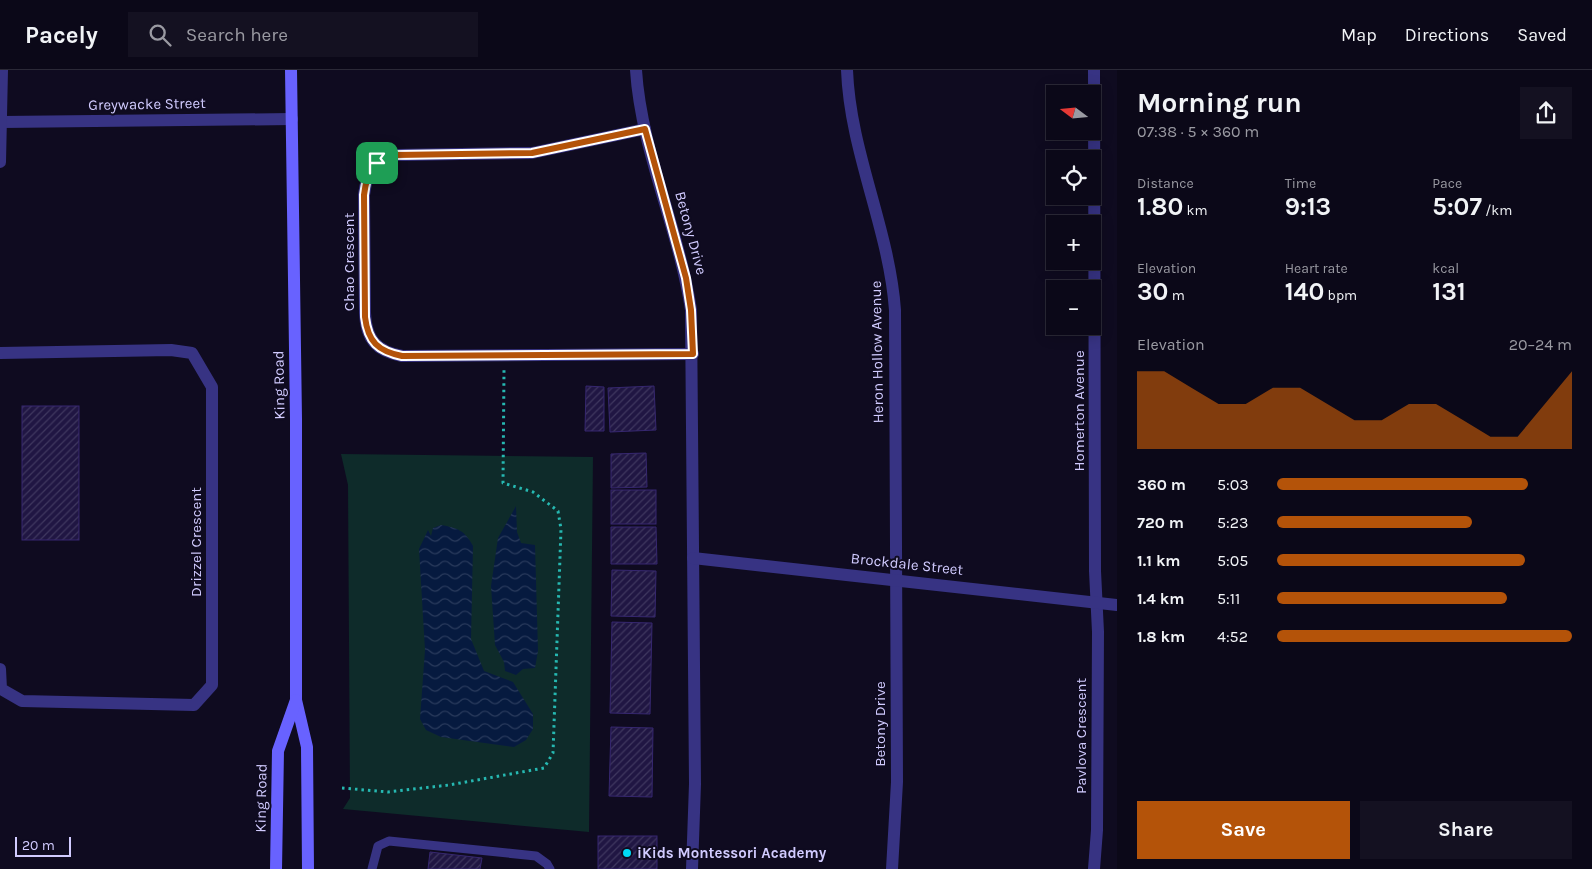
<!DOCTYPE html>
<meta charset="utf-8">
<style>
body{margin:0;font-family:Karla,sans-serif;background:#141121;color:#f1f3f6;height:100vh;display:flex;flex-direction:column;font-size:19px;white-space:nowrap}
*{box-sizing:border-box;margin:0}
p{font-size:16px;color:#9a9aa2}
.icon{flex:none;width:28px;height:28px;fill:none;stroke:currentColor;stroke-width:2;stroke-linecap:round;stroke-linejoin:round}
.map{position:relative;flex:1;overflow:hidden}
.side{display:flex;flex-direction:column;background:#0b0818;width:475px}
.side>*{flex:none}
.needle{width:32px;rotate:286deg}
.controls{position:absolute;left:1046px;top:15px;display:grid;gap:10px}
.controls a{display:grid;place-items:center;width:55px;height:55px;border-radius:0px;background:#0b0818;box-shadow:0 2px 12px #0003,0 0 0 1px #2b2937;font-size:25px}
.scale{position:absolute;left:15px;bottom:12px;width:56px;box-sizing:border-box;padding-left:5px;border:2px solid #d1cbff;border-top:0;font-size:14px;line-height:18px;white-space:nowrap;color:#d1cbff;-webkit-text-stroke:4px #0f0b20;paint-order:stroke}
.pin{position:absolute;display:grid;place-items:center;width:42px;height:42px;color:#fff;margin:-21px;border-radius:10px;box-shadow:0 2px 8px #0006}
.round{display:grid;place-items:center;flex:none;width:52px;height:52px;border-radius:0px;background:#141121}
.head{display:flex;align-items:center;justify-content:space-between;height:85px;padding:0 20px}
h1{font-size:28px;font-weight:700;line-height:38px}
.stats{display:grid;grid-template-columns:repeat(3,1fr);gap:8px;height:85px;padding:5px 20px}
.stats div{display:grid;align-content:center}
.stats b{font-size:25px;font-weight:700}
.stats small{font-size:14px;font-weight:400}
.stats p{font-size:14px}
.chart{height:140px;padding:10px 20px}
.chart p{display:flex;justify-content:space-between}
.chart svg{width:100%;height:90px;margin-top:5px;fill:#b45309;opacity:.7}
.cta{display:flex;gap:10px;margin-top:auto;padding:10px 20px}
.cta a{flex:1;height:58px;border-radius:0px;background:#b45309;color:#fff;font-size:20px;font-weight:700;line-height:58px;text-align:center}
.cta a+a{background:#141121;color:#f1f3f6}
ul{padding:0 20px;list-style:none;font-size:16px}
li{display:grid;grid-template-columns:80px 60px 1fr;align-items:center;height:38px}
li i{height:12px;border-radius:6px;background:#b45309}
header{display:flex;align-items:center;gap:30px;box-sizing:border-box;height:70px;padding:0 25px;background:#0b0818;border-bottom:1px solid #2b2937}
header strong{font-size:24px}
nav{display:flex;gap:28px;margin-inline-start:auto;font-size:18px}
.search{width:350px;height:45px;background:#141121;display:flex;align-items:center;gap:12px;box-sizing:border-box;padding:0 18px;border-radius:0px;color:#9a9aa2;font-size:19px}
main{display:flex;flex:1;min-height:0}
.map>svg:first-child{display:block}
.green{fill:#0e2b2a}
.water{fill:url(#water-waves)}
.building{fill:url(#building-hatch);stroke:#362770}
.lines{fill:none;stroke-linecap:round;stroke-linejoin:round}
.path{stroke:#26b8b1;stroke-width:3;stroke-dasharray:2.5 4;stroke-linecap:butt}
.lane{stroke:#373383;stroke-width:9}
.street{stroke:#373383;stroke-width:12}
.secondary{stroke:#6862ff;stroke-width:12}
.route-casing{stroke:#fff;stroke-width:10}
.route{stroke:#b45309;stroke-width:6}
.poi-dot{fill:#00daf6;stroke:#0f0b20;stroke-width:2}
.labels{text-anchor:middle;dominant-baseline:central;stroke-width:4;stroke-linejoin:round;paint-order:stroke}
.street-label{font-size:15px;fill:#d1cbff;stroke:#0f0b20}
.poi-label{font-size:15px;font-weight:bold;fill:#d1cbff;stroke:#0f0b20;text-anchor:start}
</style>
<header>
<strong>Pacely</strong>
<div class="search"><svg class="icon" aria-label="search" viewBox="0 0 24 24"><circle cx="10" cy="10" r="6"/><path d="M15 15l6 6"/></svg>Search here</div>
<nav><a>Map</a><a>Directions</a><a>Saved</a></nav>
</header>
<main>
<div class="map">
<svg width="1117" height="799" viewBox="0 0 1117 799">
<defs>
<pattern id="water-waves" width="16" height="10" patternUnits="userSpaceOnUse" patternTransform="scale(1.25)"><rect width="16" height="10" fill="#061a3f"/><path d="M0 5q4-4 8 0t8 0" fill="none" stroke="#293a5c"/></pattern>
<pattern id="building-hatch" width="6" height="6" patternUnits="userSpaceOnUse" patternTransform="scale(1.25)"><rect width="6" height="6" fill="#201643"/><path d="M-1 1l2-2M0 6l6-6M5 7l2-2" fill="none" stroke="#3f375f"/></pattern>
</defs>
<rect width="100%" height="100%" fill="#0f0b20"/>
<!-- green -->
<polygon class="green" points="341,384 593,387 589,762 343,739 350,728 348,415"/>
<!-- water -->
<g class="water">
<polygon points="516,436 517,462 521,473 535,475 538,581 535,598 523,599 516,605 505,601 504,592 495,575 491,516 498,468"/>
<path d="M441 455C457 458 465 460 473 476L471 569 484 601 513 612 533 644V659L526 670 514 677 441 667 426 660 420 649 425 580 419 479 428 460 431 466 433 458Z"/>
</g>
<!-- building -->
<g class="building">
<polygon points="586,316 604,317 604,361 585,361"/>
<polygon points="654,316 656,360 610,362 608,318"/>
<rect x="22" y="336" width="57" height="134"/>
<polygon points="646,383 647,417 611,418 611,384"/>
<rect x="611" y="420" width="45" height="34"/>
<polygon points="611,457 656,457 657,494 611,494"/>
<polygon points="612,500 656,501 655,547 611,546"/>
<polygon points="612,552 652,553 650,644 610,643"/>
<polygon points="611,657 653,658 652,727 609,726"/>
<rect x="598" y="766" width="59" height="33"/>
<polygon points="430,782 482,788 480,799 428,799"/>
</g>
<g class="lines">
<!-- path -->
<polyline class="path" points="342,718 388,722 449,715 544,698 553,683 561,459 558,441 533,422 503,413 504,300"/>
<!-- lane -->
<polyline class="lane" points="372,799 378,776 389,771 536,786 547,794 550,799"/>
<!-- street -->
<g class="street">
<path d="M636 0C641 80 679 159 691 240L695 714 692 799"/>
<path d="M847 0C850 82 889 158 895 240L897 712 892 799"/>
<polyline points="1094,0 1095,501 1098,562 1097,760 1094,799"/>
<polyline points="2,52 292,49"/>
<path d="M645 59 532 83 395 85C372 90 367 102 364 125L365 243C366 269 376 281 402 286L693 284"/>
<polyline points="0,92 2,0"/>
<polyline points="0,283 171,280 192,283 212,317 212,615 194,635 22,631 1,619 0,599"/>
<polyline points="693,488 1117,535"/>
</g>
<!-- secondary -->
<g class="secondary">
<polyline points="291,0 296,349 296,630 307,677 308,799"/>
<polyline points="276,799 278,681 296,630"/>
</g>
</g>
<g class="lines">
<defs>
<path id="route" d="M645 59 686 208 691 240 693 284 402 286C378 281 368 272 365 247L364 125C367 102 372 90 396 85L532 83Z"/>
</defs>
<!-- route casing -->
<use href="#route" class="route-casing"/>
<!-- route -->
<use href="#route" class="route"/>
</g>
<!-- markers -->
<circle class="poi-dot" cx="627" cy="783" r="5"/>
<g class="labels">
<!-- street labels -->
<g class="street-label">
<text transform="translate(147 34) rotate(-1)">Greywacke Street</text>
<text transform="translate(691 163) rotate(75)">Betony Drive</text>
<text transform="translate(349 192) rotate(-90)">Chao Crescent</text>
<text transform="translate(877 282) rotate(-91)">Heron Hollow Avenue</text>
<text transform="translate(279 315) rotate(-91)">King Road</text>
<text transform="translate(1079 341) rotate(-90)">Homerton Avenue</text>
<text transform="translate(196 472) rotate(-90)">Drizzel Crescent</text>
<text transform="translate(907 494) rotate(6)">Brockdale Street</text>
<text transform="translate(880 654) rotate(-90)">Betony Drive</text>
<text transform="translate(1081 666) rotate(-90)">Pavlova Crescent</text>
<text transform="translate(261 728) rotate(-89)">King Road</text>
</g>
<!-- poi labels -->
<g class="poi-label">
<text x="637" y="783">iKids Montessori Academy</text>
</g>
</g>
</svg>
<div class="controls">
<a><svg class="needle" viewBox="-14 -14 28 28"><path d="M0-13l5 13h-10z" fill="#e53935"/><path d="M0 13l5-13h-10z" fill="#9a9aa2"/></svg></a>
<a><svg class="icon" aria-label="locate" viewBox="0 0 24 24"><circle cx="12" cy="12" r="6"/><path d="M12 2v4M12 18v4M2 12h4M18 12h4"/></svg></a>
<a>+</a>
<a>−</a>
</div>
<div class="scale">20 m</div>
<div class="pin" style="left:377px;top:93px;background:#1e9e55"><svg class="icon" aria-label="arrive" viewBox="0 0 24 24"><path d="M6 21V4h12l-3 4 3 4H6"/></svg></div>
</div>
<section class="side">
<div class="head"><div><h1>Morning run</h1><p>07:38 · 5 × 360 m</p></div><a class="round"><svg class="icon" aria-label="share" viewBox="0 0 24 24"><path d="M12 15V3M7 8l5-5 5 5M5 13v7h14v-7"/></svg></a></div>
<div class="stats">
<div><p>Distance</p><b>1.80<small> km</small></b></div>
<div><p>Time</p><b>9:13</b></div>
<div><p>Pace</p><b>5:07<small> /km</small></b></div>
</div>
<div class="stats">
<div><p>Elevation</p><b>30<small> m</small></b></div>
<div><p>Heart rate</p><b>140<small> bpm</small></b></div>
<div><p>kcal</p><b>131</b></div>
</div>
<div class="chart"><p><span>Elevation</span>20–24 m</p>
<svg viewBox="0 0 160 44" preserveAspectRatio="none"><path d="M0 44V6L10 6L20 14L30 22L40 22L50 14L60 14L70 22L80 30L90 30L100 22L110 22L120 30L130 38L140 38L150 22L160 6V44z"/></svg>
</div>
<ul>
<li><b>360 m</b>5:03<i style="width:85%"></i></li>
<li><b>720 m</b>5:23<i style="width:66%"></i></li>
<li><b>1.1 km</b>5:05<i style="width:84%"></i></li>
<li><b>1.4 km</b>5:11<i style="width:78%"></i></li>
<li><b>1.8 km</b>4:52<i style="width:100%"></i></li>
</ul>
<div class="cta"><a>Save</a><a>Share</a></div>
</section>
</main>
